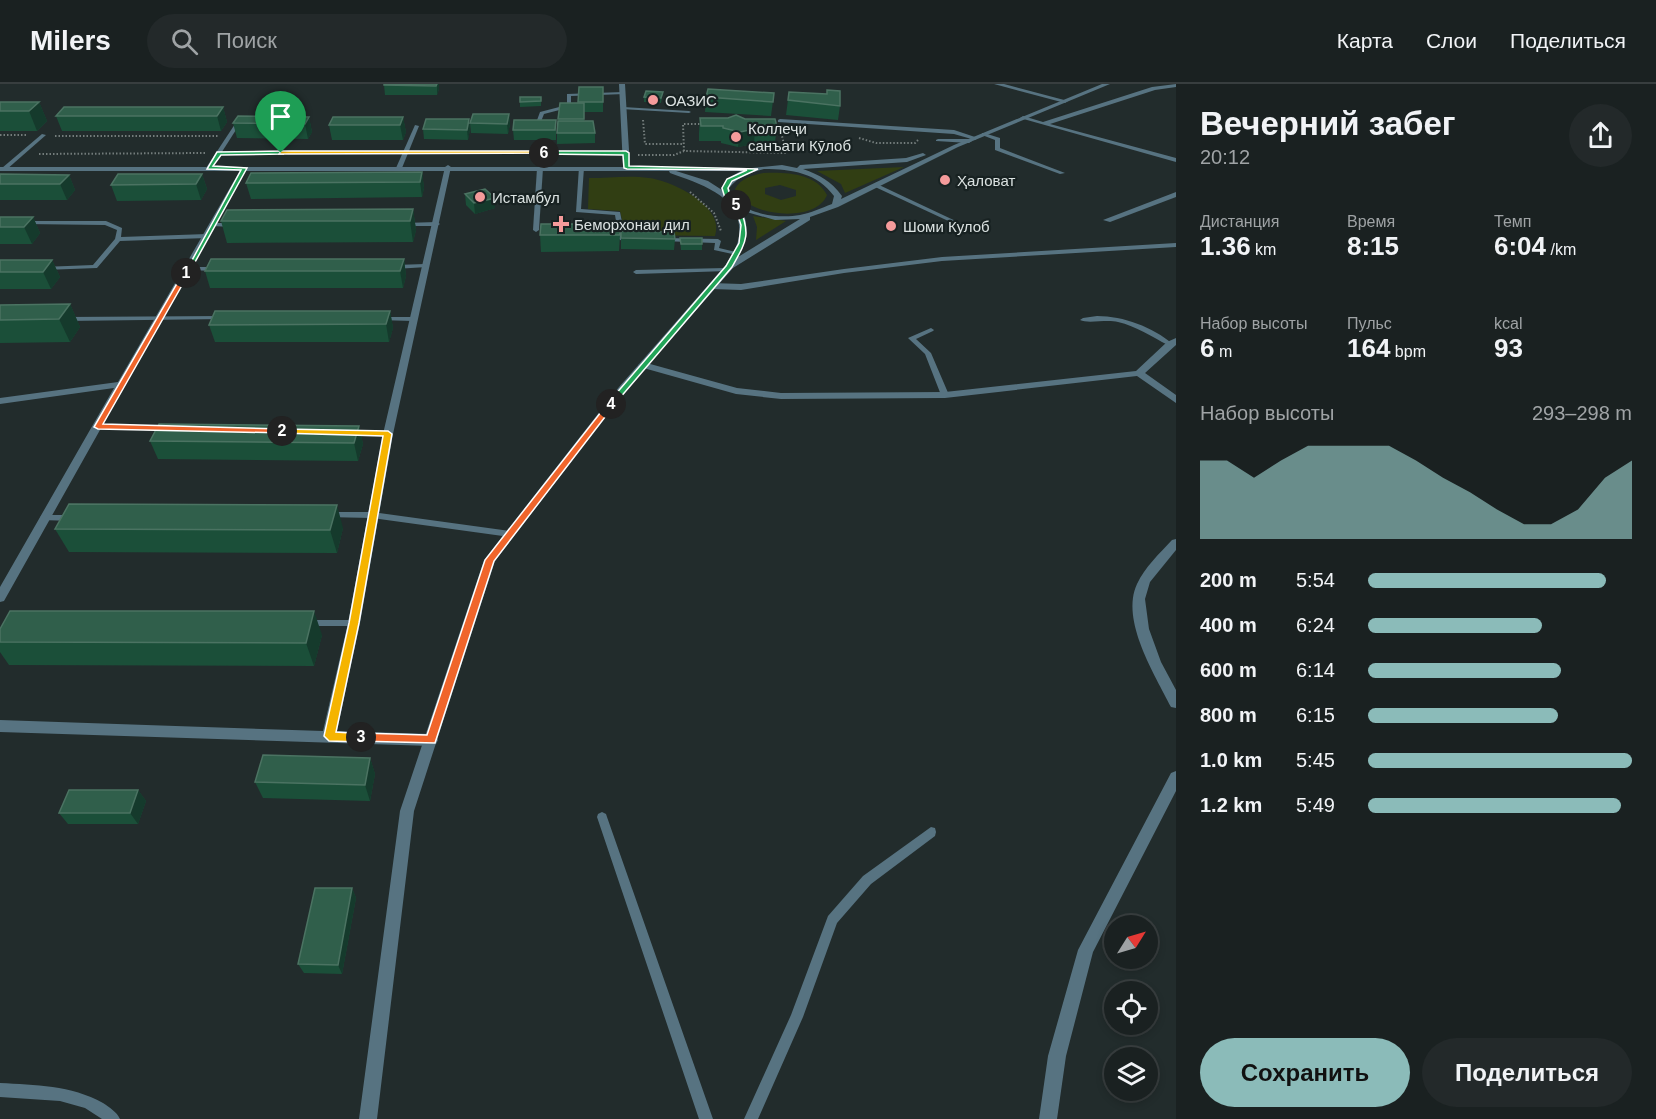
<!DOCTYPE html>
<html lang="ru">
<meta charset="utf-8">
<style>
body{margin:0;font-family:Helvetica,sans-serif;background:#23292a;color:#f1f3f6;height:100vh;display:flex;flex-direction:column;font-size:22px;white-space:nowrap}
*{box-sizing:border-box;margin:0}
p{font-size:20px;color:#9fa3a5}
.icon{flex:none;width:33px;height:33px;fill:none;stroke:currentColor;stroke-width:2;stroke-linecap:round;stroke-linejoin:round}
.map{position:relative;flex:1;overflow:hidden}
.drawer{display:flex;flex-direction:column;background:#1a2121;width:480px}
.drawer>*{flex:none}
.needle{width:39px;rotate:53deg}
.buttons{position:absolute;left:1104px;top:831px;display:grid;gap:12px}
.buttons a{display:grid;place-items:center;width:54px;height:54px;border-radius:50%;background:#1a2121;box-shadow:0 3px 9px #0003,0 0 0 2px #383e3f;font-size:30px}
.pin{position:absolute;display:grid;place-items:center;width:51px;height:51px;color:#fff;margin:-62px -26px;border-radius:50% 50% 50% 0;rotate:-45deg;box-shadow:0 0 6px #0007}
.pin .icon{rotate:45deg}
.km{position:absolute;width:30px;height:30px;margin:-15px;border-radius:50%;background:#222;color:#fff;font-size:16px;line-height:30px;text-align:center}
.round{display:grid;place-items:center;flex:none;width:63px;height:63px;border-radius:32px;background:#23292a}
.head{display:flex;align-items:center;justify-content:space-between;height:102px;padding:0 24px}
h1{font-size:33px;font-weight:700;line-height:45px}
.stats{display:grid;grid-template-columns:repeat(3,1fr);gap:9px;height:102px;padding:6px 24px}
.stats div{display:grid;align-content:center}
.stats b{font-size:26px;font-weight:700}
.stats small{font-size:16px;font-weight:400}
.stats p{font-size:16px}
.chart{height:168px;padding:12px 24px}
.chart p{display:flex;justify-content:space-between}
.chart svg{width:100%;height:108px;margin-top:6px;fill:#8bbbb9;opacity:.7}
.action{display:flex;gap:12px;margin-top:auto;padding:12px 24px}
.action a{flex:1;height:69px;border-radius:36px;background:#8bbbb9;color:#111;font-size:24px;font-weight:700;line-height:69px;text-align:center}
.action a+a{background:#23292a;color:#f1f3f6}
ul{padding:0 24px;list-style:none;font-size:20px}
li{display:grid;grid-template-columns:96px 72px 1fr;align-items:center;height:45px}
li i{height:15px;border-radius:8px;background:#8bbbb9}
header{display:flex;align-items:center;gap:36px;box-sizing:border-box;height:84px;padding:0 30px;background:#1a2121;border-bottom:2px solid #383e3f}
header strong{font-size:28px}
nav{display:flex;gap:33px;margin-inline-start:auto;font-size:21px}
.search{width:420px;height:54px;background:#23292a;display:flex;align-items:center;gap:15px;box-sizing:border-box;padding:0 21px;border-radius:33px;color:#9fa3a5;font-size:22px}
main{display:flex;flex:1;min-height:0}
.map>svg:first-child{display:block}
.green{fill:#313e13;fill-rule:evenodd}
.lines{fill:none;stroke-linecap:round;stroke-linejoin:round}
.path{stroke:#737c7b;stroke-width:2;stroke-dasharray:1.5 2;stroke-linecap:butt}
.service{fill:#577381;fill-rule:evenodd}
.minor{fill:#577381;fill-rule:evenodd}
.tertiary{fill:#577381;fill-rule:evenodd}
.wall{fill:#1b4f39}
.shaded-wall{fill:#153a2c}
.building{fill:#305f4b;stroke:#4b7362;stroke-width:1.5}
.split-1{fill:#22a559;stroke:#fff;stroke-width:1.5}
.split-2{fill:#f0652b;stroke:#fff;stroke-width:1.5}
.split-3{fill:#f5b400;stroke:#fff;stroke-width:1.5}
.split-4{fill:#f0652b;stroke:#fff;stroke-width:1.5}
.split-5{fill:#22a559;stroke:#fff;stroke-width:1.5}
.split-6{fill:#22a559;stroke:#fff;stroke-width:1.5}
.split-7{fill:#f5b400;stroke:#fff;stroke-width:1.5}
.poi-dot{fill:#f59b9b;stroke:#182222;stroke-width:2}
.labels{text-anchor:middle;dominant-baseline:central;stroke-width:4.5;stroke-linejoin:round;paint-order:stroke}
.far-poi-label{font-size:15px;fill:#dbe2e1;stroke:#182222;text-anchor:start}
</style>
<header>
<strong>Milers</strong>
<div class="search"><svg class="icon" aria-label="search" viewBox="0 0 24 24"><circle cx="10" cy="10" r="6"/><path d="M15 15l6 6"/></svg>Поиск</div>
<nav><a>Карта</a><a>Слои</a><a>Поделиться</a></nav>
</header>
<main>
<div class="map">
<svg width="1176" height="1035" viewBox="0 0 1176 1035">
<rect width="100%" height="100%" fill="#222c2c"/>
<!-- green -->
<g class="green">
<polygon points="904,83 845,109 841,100 817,87"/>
<path d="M763 89C786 88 816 89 827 111 816 140 745 133 735 105 741 94 751 92 763 89ZM780 101 796 106V112L781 116 765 110V104Z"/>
<path d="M589 94C608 94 630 91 649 94 673 97 726 123 715 152L630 151 625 149 620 127 588 125Z"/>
<polygon points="753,132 786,137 756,156 757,143"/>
</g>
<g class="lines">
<!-- path -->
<g class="path">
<polyline points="643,36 645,60 684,60"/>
<polyline points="0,51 26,51"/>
<polyline points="55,52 218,52"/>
<polyline points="859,54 876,59 915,59 918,56"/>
<polyline points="684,67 683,40 702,40"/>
<polyline points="417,68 613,69"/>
<polyline points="231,69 394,68"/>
<polyline points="39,70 205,69"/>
<polyline points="638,71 674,71 684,67 786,69 782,52 777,48"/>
<polyline points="690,108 714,129 721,147"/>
</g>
<!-- service -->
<g class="service">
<polygon points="623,8 625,10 571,12 571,23 544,30 540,40 536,39 540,28 567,21 567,10"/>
<polygon points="623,23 689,27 691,28 689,29 621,25 621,23"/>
<polygon points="237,37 241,38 211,85 207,85 206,84"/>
<polygon points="415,41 419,42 402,84 397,85 396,84"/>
<polygon points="984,49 1000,54 1000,64 1065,89 1060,90 995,66 995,56 982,51 982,49"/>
<polygon points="42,50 46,51 6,86 2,86 2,84"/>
<polygon points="938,55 969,55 972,57 969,59 936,57 936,56"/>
<polygon points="540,82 543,84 539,146 536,148 533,146 537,84"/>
<polygon points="579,83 584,84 581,125 620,128 625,153 631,154 631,156 622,157 619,155 615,131 576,128"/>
<polygon points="873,100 877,100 977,147 972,148 873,102"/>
<polygon points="26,137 106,137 122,144 121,153 207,150 210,152 207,154 120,157 97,184 44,186 42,185 42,183 93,181 115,155 117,146 105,141 24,140 23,139"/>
<polygon points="213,139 234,139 237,141 234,143 211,142 211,140"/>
<polygon points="404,139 437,138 440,140 437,142 402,142 401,141"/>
<polygon points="664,154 718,155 721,157 719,164 740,169 737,171 714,166 715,159 662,157 661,156"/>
<polygon points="425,180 428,182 427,183 395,185 392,183 395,181"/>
<polygon points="188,183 216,183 219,185 216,187 186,186 186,184"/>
<polygon points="726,184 729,186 728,187 636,190 633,188 636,186"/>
<polygon points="223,232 226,234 225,235 65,237 62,235 65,233"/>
<path d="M1097 232C1124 232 1152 243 1173 260L1172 261H1168C1152 253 1136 242 1118 238 1107 235 1088 240 1080 236L1083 234Z"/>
<polygon points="380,233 413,233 416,235 413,237 378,236 378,234"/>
<polygon points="931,244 934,246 933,247 916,255 931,269 949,311 945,313 941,311 925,270 908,254"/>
<polygon points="95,341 166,342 170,344 166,346 98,345 94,343"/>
<polygon points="345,347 388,348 392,350 388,352 348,351 344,349"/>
<polygon points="328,428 372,428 510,447 514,450 510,453 372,434 325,433 324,431 325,429"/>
<polygon points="44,431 74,431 78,434 74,437 41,436 40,434 41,432"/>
<polygon points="308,536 354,536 357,537 359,539 357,541 354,542 308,542 305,541 303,539 305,537"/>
<polygon points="602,728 606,730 607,733 713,1035 699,1035 597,733 598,730"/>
<polygon points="931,743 935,744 936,748 935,752 871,800 837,839 803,933 758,1035 744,1035 791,931 828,832 863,792"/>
<path d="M0 999C35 1001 71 1001 103 1019 109 1023 117 1028 120 1035H102L85 1024 60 1017 0 1013Z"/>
</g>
<!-- minor -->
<g class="minor">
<polygon points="994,0 1004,0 1068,17 1065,19"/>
<polygon points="1176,0 1176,3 1155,6 1050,40 1176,74 1176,78 1020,34 1023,32 1043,38 1152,3"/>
<polygon points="780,35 954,46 978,54 975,56 954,50 778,38 778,36"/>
<polygon points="448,81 451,83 393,350 360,539 337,647 431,650 436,652 438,656 436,660 431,662 0,648 0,636 323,647 348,539 383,350 445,83"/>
<polygon points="242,83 247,84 4,517 0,518 0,503 114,304 0,320 0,314 118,298"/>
<polygon points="1176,108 1176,113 1110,138 1103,136"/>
<polygon points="1176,159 1176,163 942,177 844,189 741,206 712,205 708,202 712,199 741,200 844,185 942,173"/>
<polygon points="1176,254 1176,261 1145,289 1176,311 1176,319 1137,292 945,314 781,315 736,310 640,283 638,281 643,278 737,304 781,309 945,308 1136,287 1167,258"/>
<path d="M1176 455V466L1150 498 1145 515 1149 545 1161 578 1176 606V624L1171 623C1155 591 1120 536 1137 500 1145 483 1159 470 1172 456Z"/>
<polygon points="1176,687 1176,707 1093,868 1066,972 1057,1035 1039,1035 1048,972 1078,866 1171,689"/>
</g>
<!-- tertiary -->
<path class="tertiary" d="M619 0H625L630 83 752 84 782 81 797 84 800 81 906 74 923 69 926 71 907 78 803 85C820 91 831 97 842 112L841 115 954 61 1102 0H1110L958 63 838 123 810 133V136L733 184 625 307 495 477 414 727 377 1035H359L400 727 484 476 619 303 725 182C730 174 736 165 738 157 748 114 701 100 670 89L669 87H0V83H623ZM764 85C792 85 817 89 834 112L832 120C821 124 811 129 800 131 776 135 737 130 729 104 739 92 749 89 764 85ZM676 87H741L732 92 721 104 722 106 708 97ZM743 127 775 136 800 135 738 173C747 157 749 145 743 127Z"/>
</g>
<!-- wall -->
<g class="wall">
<polygon points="439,0 439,5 437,11 385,11 384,1"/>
<polygon points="579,3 603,3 603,28 584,28 584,37 595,49 595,59 557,60 557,49 560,19 578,19"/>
<polygon points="827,6 840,22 838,36 786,31 789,8 827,10"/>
<polygon points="663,8 661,19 644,18 644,13"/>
<polygon points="774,9 771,32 705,28 706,13"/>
<polygon points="520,13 541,13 541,22 520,23"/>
<polygon points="0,18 39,18 47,37 37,47 0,47"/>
<polygon points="223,23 227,38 221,47 62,47 56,32"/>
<polygon points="509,30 510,40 508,50 471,49 470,39"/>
<polygon points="309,33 312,48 308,55 237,54 233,39"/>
<polygon points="403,33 406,48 403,56 332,56 329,41"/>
<polygon points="700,34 745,35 777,43 775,58 754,58 754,60 738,63 721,59 721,57 699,57 699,49"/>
<polygon points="469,35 470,45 468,56 424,55 423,45"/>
<polygon points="556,36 556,56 514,56 513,46"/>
<polygon points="422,88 424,104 422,113 251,115 246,99"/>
<polygon points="0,90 69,91 75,106 67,116 0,116"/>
<polygon points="202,90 207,105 201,116 117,117 111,101"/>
<polygon points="465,110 495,114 495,124 475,130 466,121"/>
<polygon points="413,125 416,146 413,158 227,159 221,137"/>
<polygon points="0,133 33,133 40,149 32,160 0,160"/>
<polygon points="621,147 675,155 674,166 621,165"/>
<polygon points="540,151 620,151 619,167 541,168"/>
<polygon points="680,154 702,160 702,166 681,166"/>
<polygon points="404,175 406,192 403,204 210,204 205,187"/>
<polygon points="0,176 52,176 60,193 51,205 0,205"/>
<polygon points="70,220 80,243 70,258 0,259 0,221"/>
<polygon points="390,227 393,244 389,258 215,258 209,241"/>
<polygon points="359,342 363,360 358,377 158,375 150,357"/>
<polygon points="343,444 337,469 69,468 55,445"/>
<polygon points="0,545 322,551 314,582 9,581 0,568"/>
<polygon points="370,674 375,690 370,717 263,714 255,698"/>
<polygon points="138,706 146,717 138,740 68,740 59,729"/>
<polygon points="352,804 356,814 342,890 304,889 298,880"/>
</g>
<!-- shaded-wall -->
<g class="shaded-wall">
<polygon points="437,0 439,0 439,5 437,11"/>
<polygon points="39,18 47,37 37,47 29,27"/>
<polygon points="223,23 227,38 221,47 217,32"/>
<polygon points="509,30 510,40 508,50 507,40"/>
<polygon points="309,33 312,48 308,55 305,40"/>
<polygon points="403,33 406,48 403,56 400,41"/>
<polygon points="469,35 470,45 468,56 467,46"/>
<polygon points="755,45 754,60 738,63 740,48"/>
<polygon points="422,88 424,104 422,113 420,98"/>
<polygon points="202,90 207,105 201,116 196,100"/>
<polygon points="69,91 75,106 67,116 60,100"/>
<polygon points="495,114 495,124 475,130 474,119"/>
<polygon points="413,125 416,146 413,158 410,137"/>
<polygon points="33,133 40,149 32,160 24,143"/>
<polygon points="404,175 406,192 403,204 400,187"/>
<polygon points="52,176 60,193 51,205 43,188"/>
<polygon points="70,220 80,243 70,258 59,235"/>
<polygon points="390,227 393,244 389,258 386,240"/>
<polygon points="359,342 363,360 358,377 354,359"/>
<polygon points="337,421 343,444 337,469 330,446"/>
<polygon points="314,527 322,551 314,582 306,559"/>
<polygon points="370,674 375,690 370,717 365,701"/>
<polygon points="138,706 146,717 138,740 130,729"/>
<polygon points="352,804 356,814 342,890 338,881"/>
</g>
<!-- building -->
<g class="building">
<polygon points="384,0 437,0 436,2 384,1"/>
<polygon points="579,3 603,3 603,18 578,18"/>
<polygon points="708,5 774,9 773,18 706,13"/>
<polygon points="827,6 840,7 840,22 788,16 789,8 827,10"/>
<polygon points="646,7 663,8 661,14 644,13"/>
<polygon points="520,13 541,13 541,17 520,18"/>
<polygon points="0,18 39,18 29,27 0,27"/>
<polygon points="560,19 584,19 584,35 558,35"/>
<polygon points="64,23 223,23 217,32 56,32"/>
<polygon points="473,30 509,30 507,40 470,39"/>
<polygon points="736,31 745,35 775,35 777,43 755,42 755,45 740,48 723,44 723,42 701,42 700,34 728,34"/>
<polygon points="238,32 309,33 305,40 233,39"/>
<polygon points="333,33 403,33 400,41 329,41"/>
<polygon points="426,35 469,35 467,46 423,45"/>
<polygon points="514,36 556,36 555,46 513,46"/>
<polygon points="558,37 593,37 595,49 557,49"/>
<polygon points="422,88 420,98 246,99 251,89"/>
<polygon points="0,90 69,91 60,100 0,100"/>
<polygon points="118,90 202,90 196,100 111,101"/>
<polygon points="485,105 495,114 474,119 465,110"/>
<polygon points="413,125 410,137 221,137 227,126"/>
<polygon points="0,133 33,133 24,143 0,143"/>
<polygon points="541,140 619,140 620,151 540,151"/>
<polygon points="621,147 674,148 675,155 621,154"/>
<polygon points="680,154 702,154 702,160 681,160"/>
<polygon points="211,175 404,175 400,187 205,187"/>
<polygon points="0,176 52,176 43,188 0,188"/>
<polygon points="70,220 59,235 0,236 0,221"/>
<polygon points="215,227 390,227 386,240 209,241"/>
<polygon points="159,340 359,342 354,359 150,357"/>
<polygon points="69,420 337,421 330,446 55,445"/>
<polygon points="10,527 314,527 306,559 0,558 0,545"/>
<polygon points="263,671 370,674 365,701 255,698"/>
<polygon points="69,706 138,706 130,729 59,729"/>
<polygon points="315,804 352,804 338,881 298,880"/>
</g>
<!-- split-1 -->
<polygon class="split-1" points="281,67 283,70 221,71 213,82 247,84 189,189 184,191 241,86 207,85 217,68"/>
<!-- split-2 -->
<polygon class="split-2" points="186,187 189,189 103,340 282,345 285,345 285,349 98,345 94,343 183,189"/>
<!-- split-3 -->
<polygon class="split-3" points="282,345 388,347 392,350 359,539 336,648 365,650 365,657 361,658 329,657 324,652 349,539 383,352 279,349 279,345"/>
<!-- split-4 -->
<polygon class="split-4" points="608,319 615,320 494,477 435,659 357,657 357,650 361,649 427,651 485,476"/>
<!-- split-5 -->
<path class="split-5" d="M734 120 739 121C751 151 747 156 732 183L613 322H608V319L726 182 739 159 741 141Z"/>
<!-- split-6 -->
<polygon class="split-6" points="544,67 626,67 629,69 629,82 758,85 732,97 728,104 730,112 739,121 736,123 725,114 722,104 727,95 747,86 627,85 624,84 623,71 542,70"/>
<!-- split-7 -->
<polygon class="split-7" points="281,67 544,67 547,69 279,70"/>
<!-- markers -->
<g class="poi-dot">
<circle cx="653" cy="16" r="6"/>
<circle cx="736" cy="53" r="6"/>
<circle cx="945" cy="96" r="6"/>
<circle cx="480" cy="113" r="6"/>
<path d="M558 131h6v6h6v6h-6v6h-6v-6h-6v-6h6z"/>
<circle cx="891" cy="142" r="6"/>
</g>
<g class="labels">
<!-- far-poi labels -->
<g class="far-poi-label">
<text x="665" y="16">ОАЗИС</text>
<text x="748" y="44">Коллеҷи<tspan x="748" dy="17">санъати Кӯлоб</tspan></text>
<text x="957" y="96">Ҳаловат</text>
<text x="492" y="113">Истамбул</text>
<text x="574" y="140">Беморхонаи дил</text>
<text x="903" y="142">Шоми Кулоб</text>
</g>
</g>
</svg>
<div class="buttons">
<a><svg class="needle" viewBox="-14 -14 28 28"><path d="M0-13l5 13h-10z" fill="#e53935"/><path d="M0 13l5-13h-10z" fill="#9fa3a5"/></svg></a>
<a><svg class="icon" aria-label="locate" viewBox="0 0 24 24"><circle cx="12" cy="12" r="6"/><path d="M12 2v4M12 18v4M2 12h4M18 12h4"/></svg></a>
<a><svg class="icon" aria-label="layers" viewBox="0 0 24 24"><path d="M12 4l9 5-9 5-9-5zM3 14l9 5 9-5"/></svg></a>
</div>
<div class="pin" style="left:281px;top:69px;background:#1e9e55"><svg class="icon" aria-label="arrive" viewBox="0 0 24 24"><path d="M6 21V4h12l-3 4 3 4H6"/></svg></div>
<b class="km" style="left:186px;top:189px">1</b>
<b class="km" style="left:282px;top:347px">2</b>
<b class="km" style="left:361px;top:653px">3</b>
<b class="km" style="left:611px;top:320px">4</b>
<b class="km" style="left:736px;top:121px">5</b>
<b class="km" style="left:544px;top:69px">6</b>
</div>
<section class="drawer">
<div class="head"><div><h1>Вечерний забег</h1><p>20:12</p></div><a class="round"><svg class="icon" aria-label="share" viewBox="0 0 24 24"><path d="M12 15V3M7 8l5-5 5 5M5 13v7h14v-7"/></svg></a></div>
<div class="stats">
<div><p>Дистанция</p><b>1.36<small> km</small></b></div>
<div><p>Время</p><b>8:15</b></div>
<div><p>Темп</p><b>6:04<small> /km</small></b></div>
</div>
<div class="stats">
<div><p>Набор высоты</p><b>6<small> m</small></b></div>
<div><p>Пульс</p><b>164<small> bpm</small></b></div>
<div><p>kcal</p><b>93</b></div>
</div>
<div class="chart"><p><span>Набор высоты</span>293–298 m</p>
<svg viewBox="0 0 160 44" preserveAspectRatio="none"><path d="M0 44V12L10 12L20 19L30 12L40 6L50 6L60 6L70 6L80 12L90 19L100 25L110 32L120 38L130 38L140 32L150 19L160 12V44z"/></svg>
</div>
<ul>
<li><b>200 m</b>5:54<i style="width:90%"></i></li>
<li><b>400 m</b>6:24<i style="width:66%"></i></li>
<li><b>600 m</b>6:14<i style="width:73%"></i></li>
<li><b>800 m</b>6:15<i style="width:72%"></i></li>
<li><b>1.0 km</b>5:45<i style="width:100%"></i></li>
<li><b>1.2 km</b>5:49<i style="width:96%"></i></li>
</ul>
<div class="action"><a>Сохранить</a><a>Поделиться</a></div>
</section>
</main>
